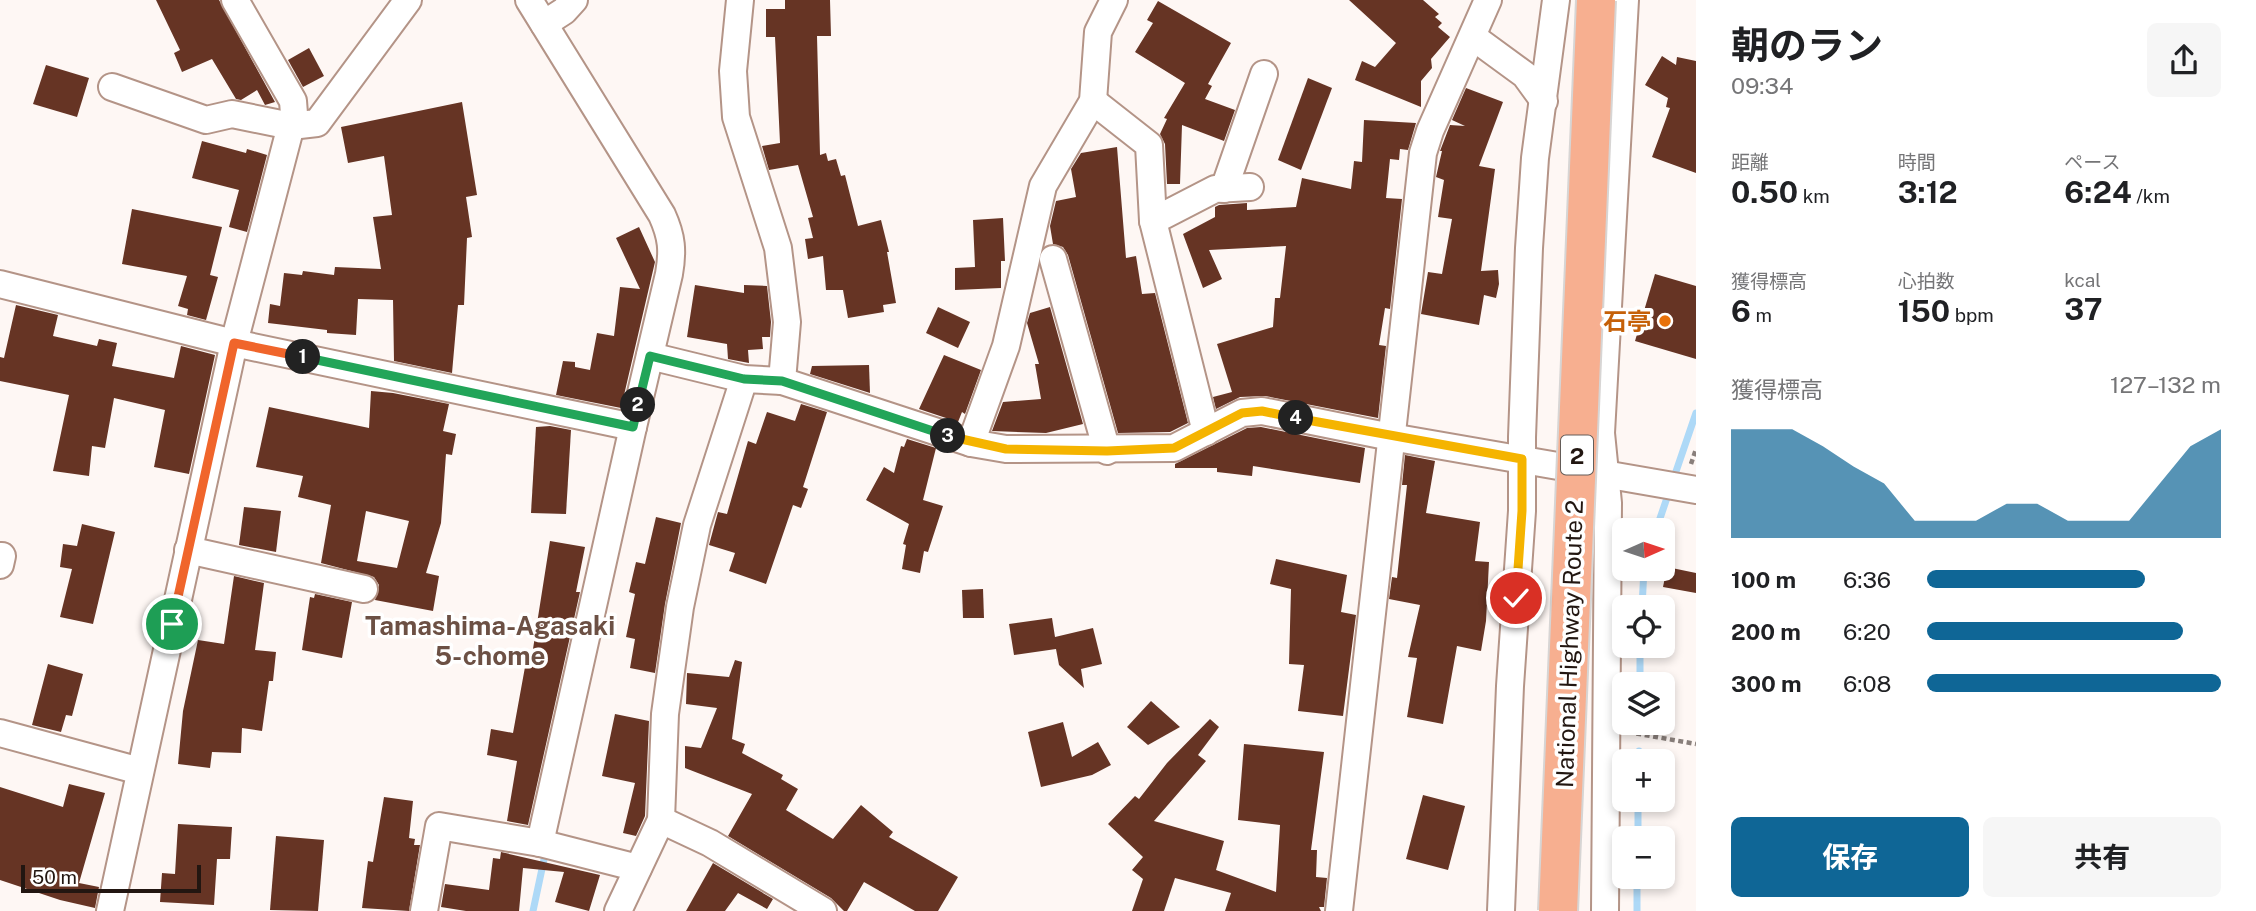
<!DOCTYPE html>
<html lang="ja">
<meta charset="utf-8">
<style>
body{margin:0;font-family:"Public Sans","Noto Sans JP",sans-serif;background:#f6f6f6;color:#202124;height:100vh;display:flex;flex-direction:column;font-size:26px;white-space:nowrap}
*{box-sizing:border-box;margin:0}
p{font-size:23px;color:#757577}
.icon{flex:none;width:38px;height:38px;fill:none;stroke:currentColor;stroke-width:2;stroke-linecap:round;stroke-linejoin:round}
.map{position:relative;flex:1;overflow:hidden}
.sheet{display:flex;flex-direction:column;background:#fff;width:560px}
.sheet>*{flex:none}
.needle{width:46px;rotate:87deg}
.controls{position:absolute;left:1612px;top:518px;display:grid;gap:14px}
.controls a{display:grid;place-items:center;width:63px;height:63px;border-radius:10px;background:#fff;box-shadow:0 4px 10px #0003;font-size:35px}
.scale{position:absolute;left:21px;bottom:18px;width:180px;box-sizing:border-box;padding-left:7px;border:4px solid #221611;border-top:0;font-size:19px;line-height:24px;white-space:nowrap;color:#221611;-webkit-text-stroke:5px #fff;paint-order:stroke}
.pin{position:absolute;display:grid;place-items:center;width:60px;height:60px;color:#fff;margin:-30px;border:4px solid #fff;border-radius:50%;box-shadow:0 2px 7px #0007}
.km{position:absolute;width:35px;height:35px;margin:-18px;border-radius:50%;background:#222;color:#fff;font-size:19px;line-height:35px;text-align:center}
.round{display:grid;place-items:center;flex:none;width:74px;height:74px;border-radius:10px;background:#f6f6f6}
.summary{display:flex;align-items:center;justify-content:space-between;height:119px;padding:0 35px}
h1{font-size:38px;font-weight:700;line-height:52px}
.figures{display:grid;grid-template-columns:repeat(3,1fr);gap:10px;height:119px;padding:7px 35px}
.figures div{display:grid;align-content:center}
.figures b{font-size:30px;font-weight:700}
.figures small{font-size:19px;font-weight:400}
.figures p{font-size:19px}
.chart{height:196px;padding:14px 35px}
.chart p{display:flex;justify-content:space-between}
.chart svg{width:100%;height:126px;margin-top:7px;fill:#0f6696;opacity:.7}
.button{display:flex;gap:14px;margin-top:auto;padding:14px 35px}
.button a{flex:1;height:80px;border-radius:10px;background:#0f6696;color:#fff;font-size:28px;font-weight:700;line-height:80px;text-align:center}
.button a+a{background:#f6f6f6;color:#202124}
ul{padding:0 35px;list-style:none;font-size:23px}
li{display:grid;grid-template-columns:112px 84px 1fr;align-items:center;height:52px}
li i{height:18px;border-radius:9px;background:#0f6696}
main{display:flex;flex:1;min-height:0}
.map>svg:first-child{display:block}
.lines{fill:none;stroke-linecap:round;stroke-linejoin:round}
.stream{stroke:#aed9f7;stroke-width:7}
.building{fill:#663424;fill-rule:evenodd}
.minor-casing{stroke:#b49487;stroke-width:30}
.path{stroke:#897f7b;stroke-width:4.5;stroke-dasharray:5 3.5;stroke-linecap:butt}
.minor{stroke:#fff;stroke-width:26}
.trunk-bridge-casing{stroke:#d7d5d4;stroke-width:42;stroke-linecap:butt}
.trunk-bridge{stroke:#f7af90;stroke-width:38}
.split-1-casing{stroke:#fff;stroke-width:14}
.split-2-casing{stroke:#fff;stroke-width:14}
.split-3-casing{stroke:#fff;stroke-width:14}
.split-4-casing{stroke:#fff;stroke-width:14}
.split-5-casing{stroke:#fff;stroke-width:14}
.split-1{stroke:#f0652b;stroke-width:9}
.split-2{stroke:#22a559;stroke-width:9}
.split-3{stroke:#22a559;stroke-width:9}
.split-4{stroke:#f5b400;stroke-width:9}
.split-5{stroke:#f5b400;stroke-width:9}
.food-dot{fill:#e8710a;stroke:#fff;stroke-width:2.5}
.labels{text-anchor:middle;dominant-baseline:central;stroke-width:7;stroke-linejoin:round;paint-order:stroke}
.shield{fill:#fff;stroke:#645c58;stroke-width:2}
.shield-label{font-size:23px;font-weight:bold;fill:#221611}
.food-label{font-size:24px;font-weight:bold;fill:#c56008;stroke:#fff;text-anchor:end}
.street-label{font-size:24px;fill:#221611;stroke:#fff}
.neighbourhood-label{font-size:26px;font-weight:bold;fill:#6c5044;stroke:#fff}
</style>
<main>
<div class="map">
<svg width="1696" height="911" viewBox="0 0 1696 911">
<rect width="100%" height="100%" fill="#fef7f4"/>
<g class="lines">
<!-- stream -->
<g class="stream">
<polyline points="1656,530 1696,413"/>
<polyline points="1642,607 1644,569"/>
<polyline points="1640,684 1640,646"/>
<polyline points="1639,761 1639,751"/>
<polyline points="1638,838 1638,800"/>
<polyline points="533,911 546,850"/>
<polyline points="1637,911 1637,877"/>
</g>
</g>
<!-- building -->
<g class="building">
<polygon points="156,0 219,0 275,102 265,105 257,90 241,100 236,99 212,59 182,72 174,53 180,50"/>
<polygon points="785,0 830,0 831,36 817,36 820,155 826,153 828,161 836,159 841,176 845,175 858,226 881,220 889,252 887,252 896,303 883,305 884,312 848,318 843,290 826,290 823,256 808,259 805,239 813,238 808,218 813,217 798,165 769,170 762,146 780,143 775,37 766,37 766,9 785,9"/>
<polygon points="1349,0 1423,0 1439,14 1435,17 1442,23 1438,27 1450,37 1431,59 1432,68 1421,81 1421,107 1355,80 1362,61 1375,67 1396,43"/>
<polygon points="1158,1 1231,43 1208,84 1212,86 1205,99 1235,110 1224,141 1182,125 1180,184 1167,184 1165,144 1160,134 1167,119 1164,118 1185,83 1135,52 1153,23 1147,20"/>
<polygon points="309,48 324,76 303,87 288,60"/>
<polygon points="1662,56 1676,65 1677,57 1696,61 1696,173 1652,157 1670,108 1666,107 1668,98 1645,85"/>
<polygon points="46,65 89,78 77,117 33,104"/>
<polygon points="1308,78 1332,88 1301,170 1278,160"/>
<polygon points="1466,88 1503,102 1479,166 1495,169 1481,271 1498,270 1499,284 1496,298 1484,295 1479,325 1421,314 1428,272 1442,274 1452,219 1438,217 1444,180 1436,177 1442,151 1440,151 1450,125 1465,126 1452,120"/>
<polygon points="462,102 477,195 466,197 472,237 467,238 464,305 458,305 452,373 394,361 393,300 358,299 356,335 327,333 327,330 268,323 270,304 280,306 284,273 302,275 303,271 334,275 335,267 381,269 373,217 392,215 384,156 348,163 341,127"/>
<polygon points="1364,120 1416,123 1408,150 1400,149 1399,160 1390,159 1386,198 1402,199 1390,309 1385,308 1379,345 1386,346 1378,418 1265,396 1240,397 1216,409 1213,397 1232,392 1217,344 1273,327 1275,298 1280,298 1286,246 1209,250 1222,279 1203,288 1183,234 1215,217 1215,207 1219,205 1247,203 1247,210 1296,207 1302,178 1351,189 1354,161 1362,162"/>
<polygon points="202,141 246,153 247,149 267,155 247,232 229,227 239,190 192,178"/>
<polygon points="1117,147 1126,258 1136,256 1142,294 1155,293 1188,423 1170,432 1118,433 1068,255 1063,247 1053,244 1050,226 1056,201 1076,197 1071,169 1081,153"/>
<polygon points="132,209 222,227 210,275 218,277 206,320 187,315 188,309 178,306 187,276 122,264"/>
<polygon points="1003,218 1005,261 1001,261 1001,288 955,290 955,268 975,267 973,220"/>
<polygon points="639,227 655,262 621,408 556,395 563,361 575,362 575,367 590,370 597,333 614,336 620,287 640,289 616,238"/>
<polygon points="1655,274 1696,286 1696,359 1635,341"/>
<polygon points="695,285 744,293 744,285 767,286 771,322 770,337 762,337 763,349 748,350 749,363 728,359 727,344 687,337"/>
<polygon points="16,305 58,315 53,336 97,346 99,339 117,343 112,366 174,378 181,346 215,355 189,474 154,467 165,410 114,398 105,448 92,446 89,476 53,471 69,395 0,381 0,357 4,358"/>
<polygon points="938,307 970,322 958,348 926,333"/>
<polygon points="1050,307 1083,424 1046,433 992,431 1003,402 1041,399 1035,364 1039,364 1027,323 1030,313"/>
<polygon points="944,355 981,370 965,414 962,412 958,422 919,409"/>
<polygon points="869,365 870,393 810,374 812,366"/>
<path d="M371 391 393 393 449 404 443 431 456 434 452 455 446 454 441 523 426 573 439 576 433 611 375 600 379 585 374 577 321 563 331 505 298 497 303 476 256 467 269 407 369 428ZM366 511 409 521 397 568 357 561Z"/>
<polygon points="801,404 827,412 803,487 808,489 801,508 793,505 766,584 729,571 735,553 709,545 718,512 727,514 748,441 756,444 767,412 795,421"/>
<polygon points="550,426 571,430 566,514 531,513 536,427"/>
<polygon points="1261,427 1365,448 1360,483 1253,466 1252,476 1217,472 1217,468 1175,468 1175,464 1247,428"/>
<polygon points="907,439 936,448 923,500 943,506 928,552 924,551 920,573 902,569 906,545 903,544 909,524 866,500 884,467 894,473 901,446 904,447"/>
<polygon points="1405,455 1435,461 1426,513 1480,522 1475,561 1489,562 1486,621 1481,651 1457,646 1443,724 1407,717 1417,658 1408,657 1420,605 1389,599 1392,577 1397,578 1407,485 1402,485"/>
<polygon points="244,507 281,511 276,552 239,545"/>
<polygon points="656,517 681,523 665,604 655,673 630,668 635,639 626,637 635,594 629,592 636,562 645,564"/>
<polygon points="82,524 115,532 93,624 60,617 72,569 60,567 63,544 77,546"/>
<polygon points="550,541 585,547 576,592 580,592 528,825 507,821 517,761 487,755 491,729 513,733 525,667 530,668"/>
<polygon points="1276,559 1347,575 1341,612 1356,615 1343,716 1298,711 1304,665 1289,664 1291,589 1270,584"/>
<polygon points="1667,567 1696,573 1696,593 1663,587"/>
<polygon points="234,576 264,583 255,650 276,652 273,681 269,681 262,731 242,728 241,753 212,752 210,768 178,764 183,711 198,640 224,644"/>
<polygon points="983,589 984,618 963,618 962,590"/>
<polygon points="315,594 352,602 342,658 302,650 310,597 314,598"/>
<polygon points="1052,618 1055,637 1093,628 1102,664 1081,669 1084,688 1059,665 1056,649 1014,655 1009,624"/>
<polygon points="735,660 742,662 732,739 745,744 742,753 783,775 781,779 798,789 786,810 833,839 861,805 893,832 889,837 958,877 938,911 915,911 864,882 847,911 844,911 831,898 728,836 752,794 685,768 685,746 701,748 717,708 686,704 687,673 729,677"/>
<polygon points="48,664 83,674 72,716 66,715 61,732 32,725"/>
<polygon points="1151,701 1180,727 1148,745 1127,727"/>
<polygon points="615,714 649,721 645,816 636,836 623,833 635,783 602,776"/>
<polygon points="1210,719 1219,727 1198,755 1206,761 1154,821 1224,841 1216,870 1276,892 1280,825 1238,820 1244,744 1324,752 1311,850 1317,850 1316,877 1327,878 1324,907 1319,907 1321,911 1225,911 1231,893 1175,878 1164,911 1132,911 1143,879 1132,870 1143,857 1108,824 1135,796 1139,799 1167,763"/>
<polygon points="1063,722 1072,757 1098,742 1111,765 1092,775 1041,787 1028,732"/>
<polygon points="69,784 105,793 79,883 99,887 95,908 60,900 0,880 0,787 63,807"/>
<polygon points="1423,795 1465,806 1448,870 1406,859"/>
<polygon points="384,797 413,801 409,838 415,839 414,845 420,845 409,911 362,908 368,861 373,862"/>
<polygon points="178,824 232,827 230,859 217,859 214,905 160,902 162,873 175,874"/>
<polygon points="276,836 324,840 318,911 270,910"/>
<polygon points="501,852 600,875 589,911 555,902 564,872 523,868 519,911 466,911 441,907 445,884 489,890 493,858 500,859"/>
<polygon points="713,863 773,899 767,909 738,893 725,911 686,911"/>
</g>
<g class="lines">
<defs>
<g id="minor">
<polyline points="740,0 733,71 736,117 778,248 787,322 782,381"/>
<polyline points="544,24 564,11 574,0"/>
<polyline points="1473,37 1525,75 1544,101"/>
<polyline points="112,87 206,120 232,114 291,126 317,123 408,0"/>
<polyline points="1093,101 1149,145 1153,221"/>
<polyline points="1224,189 1264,74"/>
<polyline points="1053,259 1107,451"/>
<path d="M0 284 234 343 633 427 669 274C673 251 672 237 662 215L529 0"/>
<polyline points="650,356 744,379 782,381 971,443 1006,449 1174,448 1242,413 1262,411 1391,437 1696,490"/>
<polyline points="1206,432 1153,221 1215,189 1250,187"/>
<polyline points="971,443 1006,346 1043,186 1093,101 1098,32 1114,0"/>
<polyline points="188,550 364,589"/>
<polyline points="0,565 2,556"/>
<polyline points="0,733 140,771"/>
<polyline points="661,820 710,843 823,911"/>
<polyline points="540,843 633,427"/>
<polyline points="110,911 234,343 294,114 293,101 235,0"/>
<polyline points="424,911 439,826 540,843 638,868"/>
<polyline points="618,911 661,820 665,714 680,607 697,525 744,379"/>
<polyline points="1339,911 1423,153 1430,131 1488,0"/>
<polyline points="1501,911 1510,686 1522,511 1522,437 1529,248 1535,158 1556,0"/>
<polyline points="1605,911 1608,503 1601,433 1625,0"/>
</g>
</defs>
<!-- minor casing -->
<use href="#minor" class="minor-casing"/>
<!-- path -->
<g class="path">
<polyline points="1691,464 1696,449"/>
<polyline points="1628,732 1696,744"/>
</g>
<!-- minor -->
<use href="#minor" class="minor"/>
<defs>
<polyline id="trunk-bridge" points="1558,911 1596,0"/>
</defs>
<!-- trunk-bridge casing -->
<use href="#trunk-bridge" class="trunk-bridge-casing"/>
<!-- trunk-bridge -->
<use href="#trunk-bridge" class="trunk-bridge"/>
</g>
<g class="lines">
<defs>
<polyline id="split-1" points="172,624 234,343 303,357"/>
<polyline id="split-2" points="303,357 633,427 638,405"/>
<polyline id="split-3" points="638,405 650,356 744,379 782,381 948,436"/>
<polyline id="split-4" points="948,436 1006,449 1107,451 1174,448 1242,413 1262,411 1296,418"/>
<polyline id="split-5" points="1296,418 1522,459 1522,511 1516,598"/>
</defs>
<!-- split-1 casing -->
<use href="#split-1" class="split-1-casing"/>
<!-- split-2 casing -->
<use href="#split-2" class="split-2-casing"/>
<!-- split-3 casing -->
<use href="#split-3" class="split-3-casing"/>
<!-- split-4 casing -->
<use href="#split-4" class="split-4-casing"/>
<!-- split-5 casing -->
<use href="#split-5" class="split-5-casing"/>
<!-- split-1 -->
<use href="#split-1" class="split-1"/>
<!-- split-2 -->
<use href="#split-2" class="split-2"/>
<!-- split-3 -->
<use href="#split-3" class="split-3"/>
<!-- split-4 -->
<use href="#split-4" class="split-4"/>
<!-- split-5 -->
<use href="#split-5" class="split-5"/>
</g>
<!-- markers -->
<circle class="food-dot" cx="1665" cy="321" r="7"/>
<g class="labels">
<!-- shield labels -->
<rect class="shield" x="1561" y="435.5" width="32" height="39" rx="5"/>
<g class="shield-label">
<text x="1577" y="455">2</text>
</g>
<!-- food labels -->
<g class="food-label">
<text x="1651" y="321">石亭</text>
</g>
<!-- street labels -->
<g class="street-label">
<text transform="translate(1569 644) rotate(-88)">National Highway Route 2</text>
</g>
<!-- neighbourhood labels -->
<g class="neighbourhood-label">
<text x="490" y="625">Tamashima-Agasaki<tspan x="490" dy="30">5-chome</tspan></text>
</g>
</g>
</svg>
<div class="controls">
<a><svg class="needle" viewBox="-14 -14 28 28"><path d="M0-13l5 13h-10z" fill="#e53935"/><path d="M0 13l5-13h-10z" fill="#757577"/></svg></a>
<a><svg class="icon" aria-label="locate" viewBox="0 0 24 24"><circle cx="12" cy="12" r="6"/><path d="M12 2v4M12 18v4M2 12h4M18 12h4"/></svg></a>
<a><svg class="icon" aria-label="layers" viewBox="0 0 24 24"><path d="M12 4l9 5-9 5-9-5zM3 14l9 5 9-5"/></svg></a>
<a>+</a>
<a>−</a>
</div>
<div class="scale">50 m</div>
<div class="pin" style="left:172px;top:624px;background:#1e9e55"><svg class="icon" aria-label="arrive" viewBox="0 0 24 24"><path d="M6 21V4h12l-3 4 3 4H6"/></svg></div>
<div class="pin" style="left:1516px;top:598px;background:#d93025"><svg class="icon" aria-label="check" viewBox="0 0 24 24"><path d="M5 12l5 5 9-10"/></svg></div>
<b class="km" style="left:303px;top:357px">1</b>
<b class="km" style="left:638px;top:405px">2</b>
<b class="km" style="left:948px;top:436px">3</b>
<b class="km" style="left:1296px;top:418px">4</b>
</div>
<section class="sheet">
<div class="summary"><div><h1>朝のラン</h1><p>09:34</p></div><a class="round"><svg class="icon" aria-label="share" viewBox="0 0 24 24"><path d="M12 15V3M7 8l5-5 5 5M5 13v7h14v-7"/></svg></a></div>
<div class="figures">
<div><p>距離</p><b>0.50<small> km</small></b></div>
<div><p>時間</p><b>3:12</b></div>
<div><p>ペース</p><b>6:24<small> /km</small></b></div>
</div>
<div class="figures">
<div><p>獲得標高</p><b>6<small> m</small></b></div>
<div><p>心拍数</p><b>150<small> bpm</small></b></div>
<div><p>kcal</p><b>37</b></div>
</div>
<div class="chart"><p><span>獲得標高</span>127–132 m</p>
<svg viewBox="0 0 160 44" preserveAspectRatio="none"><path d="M0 44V6L10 6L20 6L30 12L40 19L50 25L60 38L70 38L80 38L90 32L100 32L110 38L120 38L130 38L140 25L150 12L160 6V44z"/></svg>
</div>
<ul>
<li><b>100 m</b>6:36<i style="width:74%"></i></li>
<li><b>200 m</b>6:20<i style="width:87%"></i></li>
<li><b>300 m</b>6:08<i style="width:100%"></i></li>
</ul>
<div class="button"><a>保存</a><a>共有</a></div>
</section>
</main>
